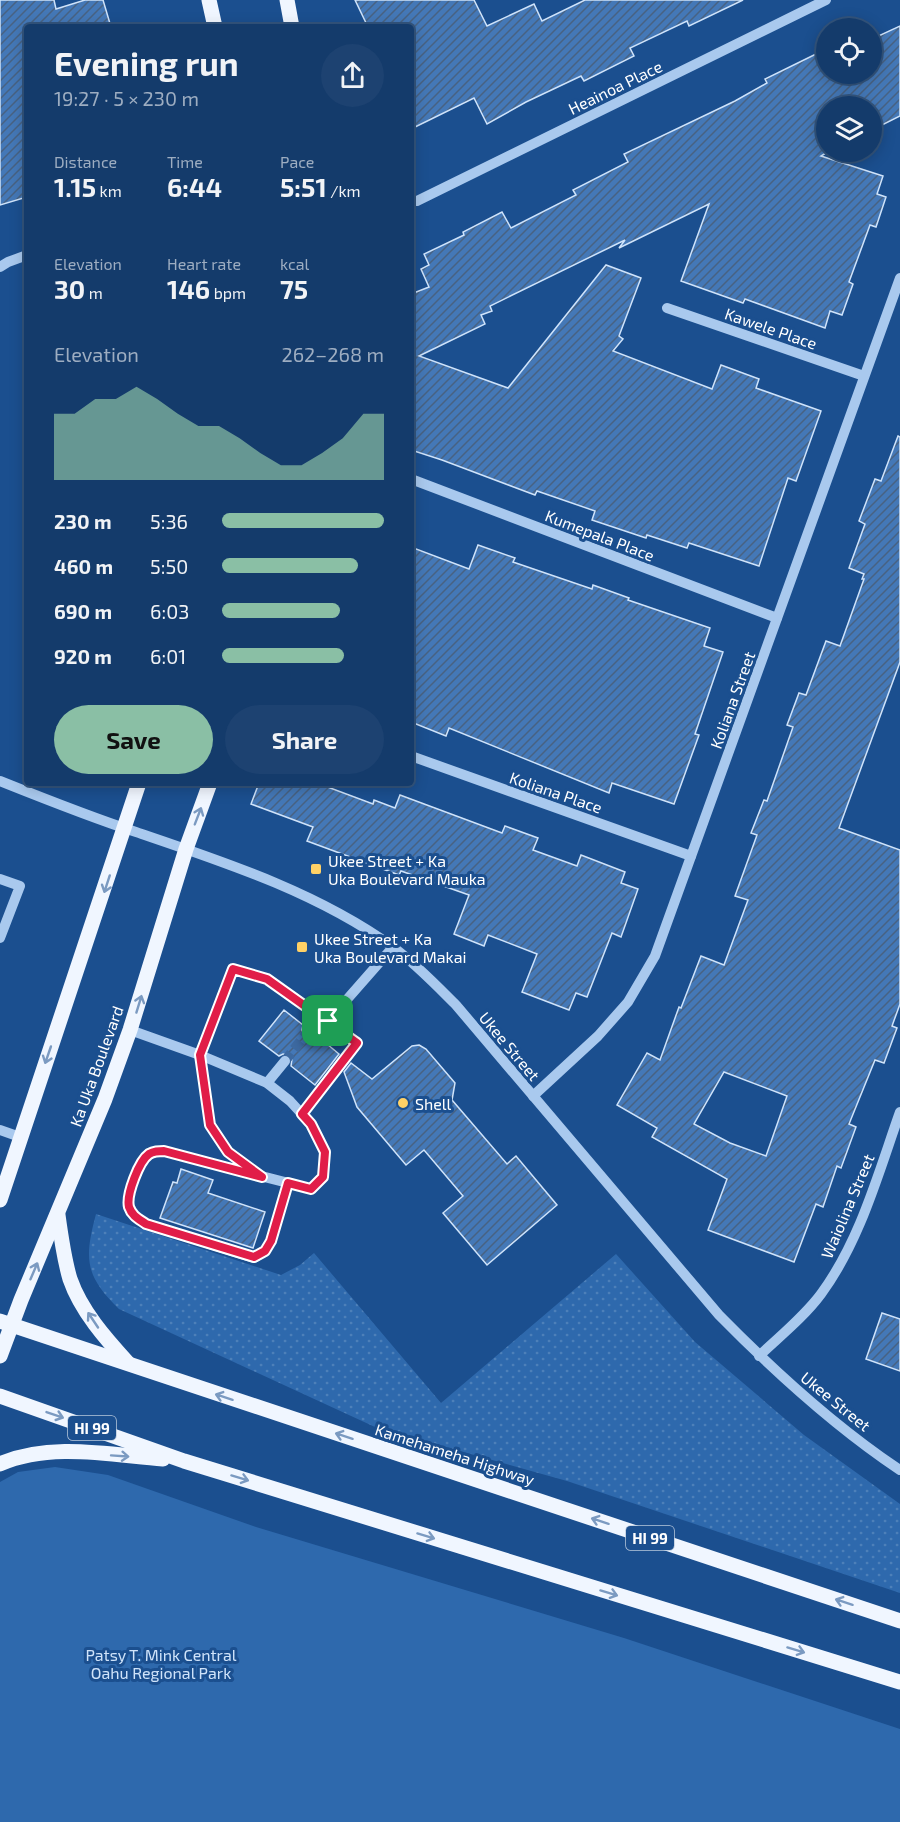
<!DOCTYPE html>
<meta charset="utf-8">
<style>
body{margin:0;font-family:"Exo 2",sans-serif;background:#1d4271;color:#f1f3f6;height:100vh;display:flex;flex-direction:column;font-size:22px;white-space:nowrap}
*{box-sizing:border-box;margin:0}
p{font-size:20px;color:#9dadc1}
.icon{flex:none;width:33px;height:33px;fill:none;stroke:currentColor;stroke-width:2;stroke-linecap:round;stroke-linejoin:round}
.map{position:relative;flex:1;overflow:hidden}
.drawer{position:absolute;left:24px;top:24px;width:390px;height:762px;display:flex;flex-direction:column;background:#143b6b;border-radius:6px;box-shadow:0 3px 15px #0003,0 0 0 2px #33557e}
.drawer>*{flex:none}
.tools{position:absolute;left:816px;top:18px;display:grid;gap:12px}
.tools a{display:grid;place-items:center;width:66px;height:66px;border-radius:50%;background:#143b6b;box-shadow:0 3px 15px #0003,0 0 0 2px #33557e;font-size:30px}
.pin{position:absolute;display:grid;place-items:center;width:51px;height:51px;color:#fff;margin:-26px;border-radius:12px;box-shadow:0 3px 9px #0006}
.round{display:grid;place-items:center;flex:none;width:63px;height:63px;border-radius:32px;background:#1d4271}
.overview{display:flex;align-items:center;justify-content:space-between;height:102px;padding:0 30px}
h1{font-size:33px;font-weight:700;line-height:45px}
.metrics{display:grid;grid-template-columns:repeat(3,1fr);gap:9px;height:102px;padding:6px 30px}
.metrics div{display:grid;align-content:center}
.metrics b{font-size:26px;font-weight:700}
.metrics small{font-size:16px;font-weight:400}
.metrics p{font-size:16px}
.chart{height:168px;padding:12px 30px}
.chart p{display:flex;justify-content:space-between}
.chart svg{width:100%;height:108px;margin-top:6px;fill:#8abfa5;opacity:.7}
.action{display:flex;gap:12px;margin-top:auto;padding:12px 30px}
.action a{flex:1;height:69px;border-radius:36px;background:#8abfa5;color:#111;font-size:24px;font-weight:700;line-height:69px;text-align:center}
.action a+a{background:#1d4271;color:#f1f3f6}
ul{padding:0 30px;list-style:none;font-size:20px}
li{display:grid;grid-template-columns:96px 72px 1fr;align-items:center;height:45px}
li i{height:15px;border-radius:8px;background:#8abfa5}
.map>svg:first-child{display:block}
.grass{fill:url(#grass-dots)}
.park{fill:#2e69ad}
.building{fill:url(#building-hatch);stroke:#cfe3fa;stroke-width:1.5;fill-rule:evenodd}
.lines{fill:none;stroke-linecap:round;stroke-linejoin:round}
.minor-tunnel{stroke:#3d69a0;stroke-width:10;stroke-dasharray:10 5;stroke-linecap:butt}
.minor{stroke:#a9c9ee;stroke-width:10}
.major{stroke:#f0f6ff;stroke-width:15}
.oneway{stroke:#7b9ac1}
.route-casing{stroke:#fff;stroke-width:12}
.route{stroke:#e11d48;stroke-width:8}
.poi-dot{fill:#ffd166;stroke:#1b4f8f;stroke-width:2}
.labels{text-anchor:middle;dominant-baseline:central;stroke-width:6;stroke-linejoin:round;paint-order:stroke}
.shield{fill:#1b4f8f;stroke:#bbcadd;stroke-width:1.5}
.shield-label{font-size:15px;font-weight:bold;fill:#fff}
.street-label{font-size:16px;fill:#fff;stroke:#1b4f8f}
.poi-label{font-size:16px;fill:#fff;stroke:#1b4f8f;text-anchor:start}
.park-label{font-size:16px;fill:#cfe3fa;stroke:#1b4f8f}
</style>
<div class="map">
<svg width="900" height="1822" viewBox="0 0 900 1822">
<defs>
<pattern id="grass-dots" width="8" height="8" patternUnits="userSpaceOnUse" patternTransform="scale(1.5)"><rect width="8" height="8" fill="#2e69ad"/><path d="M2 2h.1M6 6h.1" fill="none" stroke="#4d80b9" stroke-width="1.8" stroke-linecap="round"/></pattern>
<pattern id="building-hatch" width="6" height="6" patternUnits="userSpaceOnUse" patternTransform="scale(1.5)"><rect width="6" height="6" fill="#4478b7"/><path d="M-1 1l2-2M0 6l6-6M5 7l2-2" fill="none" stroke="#486282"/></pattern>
</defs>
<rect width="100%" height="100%" fill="#1b4f8f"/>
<!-- grass -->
<path class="grass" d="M96 1214 281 1275 300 1265 314 1253 441 1403 616 1254 695 1342 804 1435 900 1504V1593L567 1481 375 1427 119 1309C85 1276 84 1259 96 1214Z"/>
<!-- park -->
<polygon class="park" points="55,1467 108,1475 256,1527 624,1638 900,1729 900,1822 0,1822 0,1482 18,1472"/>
<!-- building -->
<g class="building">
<polygon points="0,0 54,0 56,9 85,0 103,0 111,27 27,27 27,197 0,205"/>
<polygon points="355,0 474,0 487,26 534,4 542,21 585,0 743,0 689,26 687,21 630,48 634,56 584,81 581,76 526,102 487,124 474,98 411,129 411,27 368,27"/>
<polygon points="900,26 900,116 872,130 872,106 826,106 826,153 821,156 883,176 877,194 886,197 876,227 870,225 849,282 853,284 842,315 830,311 825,328 745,299 743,303 681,281 709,204 619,248 625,240 490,306 492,311 481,315 485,324 419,356 508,388 606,265 641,278 619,336 623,339 613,351 712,389 721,365 759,379 756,388 821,411 796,481 788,478 759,566 689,543 687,548 647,535 646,538 592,520 595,511 537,491 535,495 442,460 411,450 411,294 429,287 421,269 429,265 424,254 464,235 463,232 502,212 511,228 576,195 573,190 628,162 624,154 735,101 767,83 765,79 814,55 826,50 826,74 872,74 872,39"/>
<path d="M898 436 900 437V662L839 828 900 850V1004L892 1026 897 1028 884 1063 875 1060 849 1124 856 1127 841 1168 837 1166 823 1207 816 1204 794 1262 708 1230 727 1179 652 1137 657 1128 617 1105 647 1053 660 1060 679 1007 681 1008 701 956 724 965 748 900 735 896 757 835 751 833 764 800 767 801 793 727 787 725 799 693 806 695 826 641 840 646 864 579H862L864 574 849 568 865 524 859 521 875 479 881 481ZM724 1072 787 1096 766 1156 730 1143 694 1124Z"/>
<polygon points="478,545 515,558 513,562 592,589 593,585 629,598 628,600 710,628 704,646 723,652 695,734 699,735 674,804 612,783 609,793 449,728 446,736 411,722 411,547 469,569"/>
<polygon points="259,783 317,783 373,804 374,800 395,808 400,795 502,833 505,826 538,838 533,850 577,866 581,855 625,872 621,883 638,889 621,937 612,933 587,997 576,993 569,1010 522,992 537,954 488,935 484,946 454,934 469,895 401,871 399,875 307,841 313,827 251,804"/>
<polygon points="284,1010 303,1025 302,1030 304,1036 309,1037 315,1034 339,1054 315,1085 291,1066 292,1059 289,1055 283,1054 279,1056 259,1041"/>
<polygon points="419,1045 426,1049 455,1083 452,1100 507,1164 516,1156 557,1205 487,1265 443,1213 463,1196 424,1150 406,1165 357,1107 344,1072 351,1063 372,1079 412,1046"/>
<polygon points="181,1169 213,1180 208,1193 265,1212 253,1248 160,1218 173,1182 177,1183"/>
<polygon points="882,1313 900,1319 900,1371 866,1359"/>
</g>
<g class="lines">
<!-- minor-tunnel -->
<polyline class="minor-tunnel" points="285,1061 309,1030"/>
<!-- minor -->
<g class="minor">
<polyline points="417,201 826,0"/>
<polyline points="0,267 8,262 27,255"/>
<polyline points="667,308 864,376"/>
<polyline points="411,479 777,618"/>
<polyline points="411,756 691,856"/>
<path d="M0 781C45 799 90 817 136 832 224 862 317 892 393 947 416 964 436 985 456 1005L719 1315C775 1372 834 1426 900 1470"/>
<polyline points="0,879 20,886 0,938"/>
<polyline points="130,1030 200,1055 210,1125 228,1152 256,1173"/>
<polyline points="309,1030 320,1015"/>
<polyline points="267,1083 285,1061"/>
<polyline points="533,1096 598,1036 628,1002 655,956 900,278"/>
<polyline points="302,1114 357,1043 328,1021"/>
<polyline points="0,1130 20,1137"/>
<path d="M288 1183 271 1241 265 1251 254 1258 146 1224C139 1219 132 1216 129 1207 126 1195 140 1161 149 1154 154 1151 158 1151 163 1151 213 1164 262 1176 311 1189L323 1177 325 1152 311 1124 290 1101 267 1083 200 1055 233 969 267 979 328 1021 393 947"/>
<path d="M759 1356C780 1336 804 1317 821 1294 860 1241 878 1174 900 1112"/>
</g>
<!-- major -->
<g class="major">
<polyline points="209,0 215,27"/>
<polyline points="287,0 292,27"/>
<polyline points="0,1200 139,783"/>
<path d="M58 1215C61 1237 64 1259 70 1279 81 1311 106 1339 128 1363"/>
<polyline points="0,1321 900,1621"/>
<polyline points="0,1356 21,1300 105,1099 130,1030 186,849 210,783"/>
<polyline points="0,1396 184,1461 900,1682"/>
<path d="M0 1464C50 1442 111 1455 163 1459"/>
</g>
</g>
<!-- one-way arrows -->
<defs><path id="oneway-shaft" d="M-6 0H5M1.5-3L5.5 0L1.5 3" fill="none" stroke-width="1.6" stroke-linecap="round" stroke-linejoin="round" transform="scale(1.5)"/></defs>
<g class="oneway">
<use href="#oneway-shaft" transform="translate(198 816) rotate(-69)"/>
<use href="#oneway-shaft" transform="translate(107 884) rotate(108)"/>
<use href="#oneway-shaft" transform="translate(139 1004) rotate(-73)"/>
<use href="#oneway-shaft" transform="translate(48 1055) rotate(109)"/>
<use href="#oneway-shaft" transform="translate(34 1271) rotate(-67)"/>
<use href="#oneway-shaft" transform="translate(93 1320) rotate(-124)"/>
<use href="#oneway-shaft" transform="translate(224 1397) rotate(-162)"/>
<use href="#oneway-shaft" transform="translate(55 1415) rotate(19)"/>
<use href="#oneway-shaft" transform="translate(344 1436) rotate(-162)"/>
<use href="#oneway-shaft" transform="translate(120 1456) rotate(4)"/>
<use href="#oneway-shaft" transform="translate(240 1478) rotate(17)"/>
<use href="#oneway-shaft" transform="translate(600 1521) rotate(-162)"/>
<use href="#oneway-shaft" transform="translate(426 1536) rotate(17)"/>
<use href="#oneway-shaft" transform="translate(609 1593) rotate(17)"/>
<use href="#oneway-shaft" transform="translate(844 1602) rotate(-162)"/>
<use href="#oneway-shaft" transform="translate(796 1650) rotate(17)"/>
</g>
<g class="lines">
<defs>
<path id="route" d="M233 969 267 979 357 1043 302 1114 311 1124 325 1152 323 1177 311 1189 288 1183 271 1241 265 1251 254 1257 146 1224C139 1219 132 1216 129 1207 126 1195 139 1161 149 1154 154 1151 158 1151 164 1151L262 1177 228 1152 210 1125 200 1055Z"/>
</defs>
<!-- route casing -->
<use href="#route" class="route-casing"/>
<!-- route -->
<use href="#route" class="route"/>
</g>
<!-- markers -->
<g class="poi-dot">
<rect x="310" y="863" width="12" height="12" rx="3"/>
<rect x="296" y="941" width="12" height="12" rx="3"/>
<circle cx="403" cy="1103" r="6"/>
</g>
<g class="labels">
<!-- shield labels -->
<g class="shield">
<rect x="68" y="1416" width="48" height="24" rx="4.5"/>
<rect x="626" y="1526" width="48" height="24" rx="4.5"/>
</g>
<g class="shield-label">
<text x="92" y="1428">HI 99</text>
<text x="650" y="1538">HI 99</text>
</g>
<!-- street labels -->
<g class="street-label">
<text transform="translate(615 87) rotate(-26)">Heainoa Place</text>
<text transform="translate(771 328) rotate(19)">Kawele Place</text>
<text transform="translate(600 535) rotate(21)">Kumepala Place</text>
<text transform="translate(732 700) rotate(-70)">Koliana Street</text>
<text transform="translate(556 792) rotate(19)">Koliana Place</text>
<text transform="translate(510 1046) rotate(50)">Ukee Street</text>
<text transform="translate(96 1066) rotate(-70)">Ka Uka Boulevard</text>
<text transform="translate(847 1206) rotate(-67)">Waiolina Street</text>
<text transform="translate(836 1401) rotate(39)">Ukee Street</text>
<text transform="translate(455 1454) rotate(18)">Kamehameha Highway</text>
</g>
<!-- poi labels -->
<g class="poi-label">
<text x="328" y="860">Ukee Street + Ka<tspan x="328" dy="18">Uka Boulevard Mauka</tspan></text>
<text x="314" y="938">Ukee Street + Ka<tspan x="314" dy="18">Uka Boulevard Makai</tspan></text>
<text x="415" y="1103">Shell</text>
</g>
<!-- park labels -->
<g class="park-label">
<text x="161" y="1654">Patsy T. Mink Central<tspan x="161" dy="18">Oahu Regional Park</tspan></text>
</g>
</g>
</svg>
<div class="tools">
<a><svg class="icon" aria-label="locate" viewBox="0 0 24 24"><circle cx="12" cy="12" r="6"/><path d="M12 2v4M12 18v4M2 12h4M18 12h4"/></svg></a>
<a><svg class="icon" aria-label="layers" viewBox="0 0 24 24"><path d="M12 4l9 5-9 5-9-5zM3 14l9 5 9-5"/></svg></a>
</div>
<div class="pin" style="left:328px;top:1021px;background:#1e9e55"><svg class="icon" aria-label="arrive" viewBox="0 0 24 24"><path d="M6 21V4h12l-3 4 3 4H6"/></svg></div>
<section class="drawer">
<div class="overview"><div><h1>Evening run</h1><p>19:27 · 5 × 230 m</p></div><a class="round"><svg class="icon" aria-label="share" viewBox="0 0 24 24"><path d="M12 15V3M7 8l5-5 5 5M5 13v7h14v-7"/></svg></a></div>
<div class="metrics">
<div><p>Distance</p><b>1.15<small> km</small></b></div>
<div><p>Time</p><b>6:44</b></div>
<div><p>Pace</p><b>5:51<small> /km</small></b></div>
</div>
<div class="metrics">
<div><p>Elevation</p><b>30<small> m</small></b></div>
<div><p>Heart rate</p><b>146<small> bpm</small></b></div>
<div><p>kcal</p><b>75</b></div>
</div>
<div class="chart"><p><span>Elevation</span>262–268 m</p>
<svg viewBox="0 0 160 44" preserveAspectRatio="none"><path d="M0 44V17L10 17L20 11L30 11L40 6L50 11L60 17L70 22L80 22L90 27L100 33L110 38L120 38L130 33L140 27L150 17L160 17V44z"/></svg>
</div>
<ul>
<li><b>230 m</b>5:36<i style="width:100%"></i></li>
<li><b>460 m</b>5:50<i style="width:84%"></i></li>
<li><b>690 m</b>6:03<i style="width:73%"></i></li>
<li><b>920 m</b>6:01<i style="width:75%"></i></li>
</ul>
<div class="action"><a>Save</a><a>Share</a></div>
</section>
</div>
